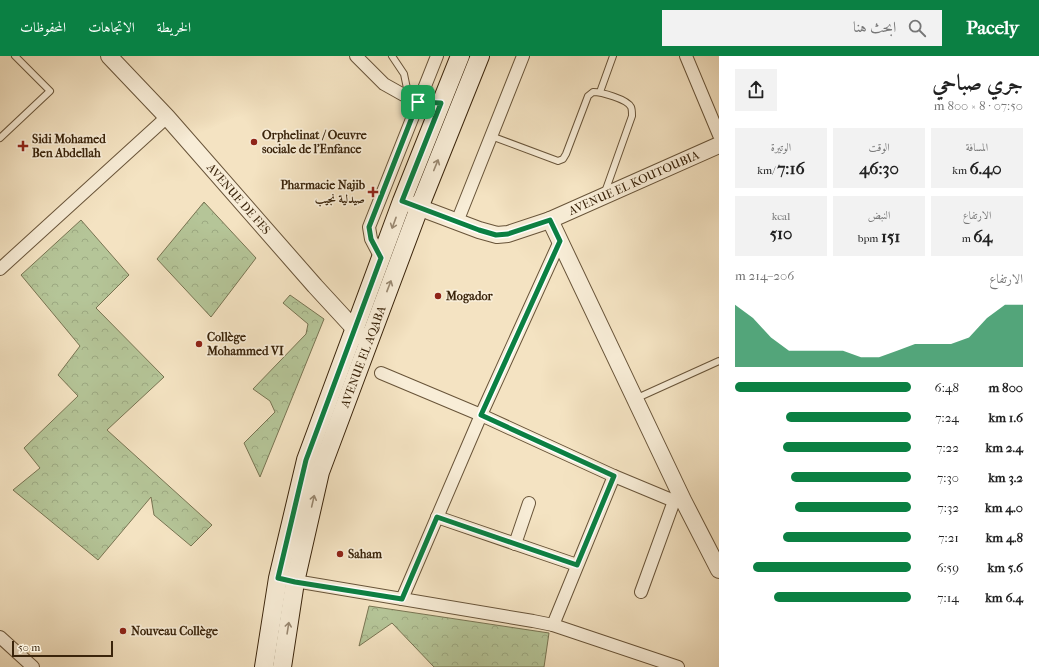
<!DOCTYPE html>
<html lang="ar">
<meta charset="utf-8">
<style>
body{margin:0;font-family:"IM FELL French Canon",Amiri,serif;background:#f2f2f2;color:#222;direction:rtl;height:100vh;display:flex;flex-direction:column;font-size:15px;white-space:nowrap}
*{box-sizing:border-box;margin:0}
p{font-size:13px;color:#767676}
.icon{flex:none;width:22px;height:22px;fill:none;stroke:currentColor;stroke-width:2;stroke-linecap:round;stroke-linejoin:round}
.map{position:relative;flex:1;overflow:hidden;direction:ltr}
.drawer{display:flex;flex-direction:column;background:#fff;width:320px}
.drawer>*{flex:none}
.scale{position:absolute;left:12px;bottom:10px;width:101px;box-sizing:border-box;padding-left:4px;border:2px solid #3a240b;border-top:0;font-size:11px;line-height:14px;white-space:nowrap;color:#3a240b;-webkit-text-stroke:3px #f8edd7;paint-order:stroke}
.pin{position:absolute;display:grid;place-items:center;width:34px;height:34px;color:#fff;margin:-17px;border-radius:8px;box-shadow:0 2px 6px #0006}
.round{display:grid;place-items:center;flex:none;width:42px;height:42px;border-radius:0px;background:#f2f2f2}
.head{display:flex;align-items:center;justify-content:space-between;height:68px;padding:0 16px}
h1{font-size:22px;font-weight:800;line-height:30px}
.figures{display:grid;grid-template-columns:repeat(3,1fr);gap:6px;height:68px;padding:4px 16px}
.figures div{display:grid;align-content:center;border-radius:0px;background:#f2f2f2;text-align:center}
.figures b{font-size:17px;font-weight:800}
.figures small{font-size:11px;font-weight:400}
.figures p{font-size:11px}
.chart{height:112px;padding:8px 16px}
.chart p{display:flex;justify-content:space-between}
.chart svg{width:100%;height:72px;margin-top:4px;fill:#0b8043;opacity:.7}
ul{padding:0 16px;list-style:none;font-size:13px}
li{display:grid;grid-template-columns:64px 48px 1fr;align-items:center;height:30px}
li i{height:10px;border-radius:5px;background:#0b8043}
header{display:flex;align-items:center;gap:24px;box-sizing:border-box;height:56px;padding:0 20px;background:#0b8043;color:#fff}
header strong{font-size:19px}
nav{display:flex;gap:22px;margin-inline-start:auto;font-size:14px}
.search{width:280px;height:36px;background:#f2f2f2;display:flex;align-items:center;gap:10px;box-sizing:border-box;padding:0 14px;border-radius:0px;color:#767676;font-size:15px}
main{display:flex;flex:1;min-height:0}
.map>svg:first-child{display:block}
.park{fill:url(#park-crowns);stroke:#787452}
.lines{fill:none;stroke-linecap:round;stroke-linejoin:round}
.service-casing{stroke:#685439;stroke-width:8}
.minor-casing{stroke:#685439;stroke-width:14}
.tertiary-casing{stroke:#685439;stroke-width:18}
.secondary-casing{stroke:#3a240b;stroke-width:20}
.service{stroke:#f8edd7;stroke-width:6}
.minor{stroke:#f8edd7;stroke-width:12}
.tertiary{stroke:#f8edd7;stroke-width:16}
.secondary{stroke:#f8edd7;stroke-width:18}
.oneway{stroke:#998871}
.route-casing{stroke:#fff;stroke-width:8}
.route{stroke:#0b8043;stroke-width:5}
.poi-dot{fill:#8f2418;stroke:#f8edd7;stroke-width:1.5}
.labels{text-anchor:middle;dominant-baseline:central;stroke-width:3.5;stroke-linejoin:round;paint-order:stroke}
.poi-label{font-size:12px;font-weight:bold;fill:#3a240b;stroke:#f8edd7;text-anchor:start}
.street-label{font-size:12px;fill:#3a240b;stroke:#f8edd7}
</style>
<header>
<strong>Pacely</strong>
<div class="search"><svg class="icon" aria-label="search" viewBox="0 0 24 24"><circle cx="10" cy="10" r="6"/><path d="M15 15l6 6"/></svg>ابحث هنا</div>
<nav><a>الخريطة</a><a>الاتجاهات</a><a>المحفوظات</a></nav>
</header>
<main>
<section class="drawer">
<div class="head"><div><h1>جري صباحي</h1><p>07:50 · 8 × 800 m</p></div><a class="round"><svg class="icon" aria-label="share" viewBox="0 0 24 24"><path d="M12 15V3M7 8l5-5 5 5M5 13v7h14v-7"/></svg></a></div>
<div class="figures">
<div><p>المسافة</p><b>6.40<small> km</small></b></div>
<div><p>الوقت</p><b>46:30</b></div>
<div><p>الوتيرة</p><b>7:16<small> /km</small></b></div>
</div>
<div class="figures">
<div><p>الارتفاع</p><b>64<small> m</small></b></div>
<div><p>النبض</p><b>151<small> bpm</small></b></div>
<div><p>kcal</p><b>510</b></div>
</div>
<div class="chart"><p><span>الارتفاع</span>206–214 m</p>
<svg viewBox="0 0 160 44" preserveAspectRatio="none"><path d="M0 44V6L10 14L20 26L30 34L40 34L50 34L60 34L70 38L80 38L90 34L100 30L110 30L120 30L130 26L140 14L150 6L160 6V44z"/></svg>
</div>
<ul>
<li><b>800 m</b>6:48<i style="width:100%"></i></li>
<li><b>1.6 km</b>7:24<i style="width:71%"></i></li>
<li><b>2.4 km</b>7:22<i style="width:73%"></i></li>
<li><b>3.2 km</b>7:30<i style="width:68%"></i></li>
<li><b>4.0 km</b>7:32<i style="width:66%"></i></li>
<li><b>4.8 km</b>7:21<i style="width:73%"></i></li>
<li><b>5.6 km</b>6:59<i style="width:90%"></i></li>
<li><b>6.4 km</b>7:14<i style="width:78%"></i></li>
</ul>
</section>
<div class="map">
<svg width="719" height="611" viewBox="0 0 719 611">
<defs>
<pattern id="park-crowns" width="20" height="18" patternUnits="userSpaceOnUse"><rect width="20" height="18" fill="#b5c598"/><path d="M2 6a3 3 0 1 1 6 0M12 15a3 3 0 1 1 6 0" fill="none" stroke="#9ca982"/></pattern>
</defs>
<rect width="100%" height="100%" fill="#f4e3c2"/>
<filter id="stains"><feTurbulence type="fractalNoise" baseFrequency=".005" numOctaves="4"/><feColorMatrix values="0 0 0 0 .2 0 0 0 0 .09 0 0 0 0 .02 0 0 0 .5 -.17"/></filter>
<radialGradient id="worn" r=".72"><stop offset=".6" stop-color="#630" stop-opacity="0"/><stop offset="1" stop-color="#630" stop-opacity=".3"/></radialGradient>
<!-- park -->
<g class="park">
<polygon points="204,146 256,202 211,261 157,203"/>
<polygon points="81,164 129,219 96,252 164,321 107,374 212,469 191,490 154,459 151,441 98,504 13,434 40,412 24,392 78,340 58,319 80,290 21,219"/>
<polygon points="290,239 324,263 260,421 244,387 275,356 270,345 253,333 306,278 308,268 283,247"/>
<polygon points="369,550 549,577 544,611 434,611 392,567 359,590"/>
</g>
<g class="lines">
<defs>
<g id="service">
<polyline points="392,0 404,18 409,42"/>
<polyline points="600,36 613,0"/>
<path d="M491 80 558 105 563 103 566 98 588 40 593 36C601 36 627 43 631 51 632 53 632 58 632 60L605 136"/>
<polyline points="0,82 50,35 15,0"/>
<polyline points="635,343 719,305"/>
</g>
<g id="minor">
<polyline points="356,0 384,28 409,42 418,46 441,47"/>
<polyline points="686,0 719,79"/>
<polyline points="457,166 523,0"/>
<polyline points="381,202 371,183 369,171 437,0"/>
<polyline points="0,213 167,61"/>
<polyline points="381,317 481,359 614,420 674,445 683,444"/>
<polyline points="437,461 577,509"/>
<polyline points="515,488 529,447"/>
<polyline points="289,524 533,565 553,569 678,611"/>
<polyline points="641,536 674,445"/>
<polyline points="402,543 481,359 560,185"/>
<polyline points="553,569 614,420"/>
<polyline points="0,581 33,611"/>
</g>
<g id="tertiary">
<path id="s1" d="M109 0 167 61 315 230 362 281"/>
<path id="s2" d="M402 145 479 174 497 179 508 178 550 164 719 89"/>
<polyline points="550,164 683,444 719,514"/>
</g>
<g id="secondary">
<polyline points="264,611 278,522 306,404 402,145 460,0"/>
<path id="s3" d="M282 611 295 526 320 416 419 152 480 0"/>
</g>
</defs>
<!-- service casing -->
<use href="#service" class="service-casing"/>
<!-- minor casing -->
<use href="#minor" class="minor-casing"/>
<!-- tertiary casing -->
<use href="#tertiary" class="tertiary-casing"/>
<!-- secondary casing -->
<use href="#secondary" class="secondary-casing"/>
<!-- service -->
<use href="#service" class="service"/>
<!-- minor -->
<use href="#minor" class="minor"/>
<!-- tertiary -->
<use href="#tertiary" class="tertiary"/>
<!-- secondary -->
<use href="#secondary" class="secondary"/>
</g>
<!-- one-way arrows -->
<defs><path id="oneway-shaft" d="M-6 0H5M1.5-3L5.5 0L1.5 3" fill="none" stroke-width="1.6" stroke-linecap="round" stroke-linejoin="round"/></defs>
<g class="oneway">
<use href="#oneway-shaft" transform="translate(436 109) rotate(-68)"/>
<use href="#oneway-shaft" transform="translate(394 167) rotate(110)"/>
<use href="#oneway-shaft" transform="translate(389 230) rotate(-69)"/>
<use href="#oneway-shaft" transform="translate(313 445) rotate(-77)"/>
<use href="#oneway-shaft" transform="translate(288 572) rotate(-81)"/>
</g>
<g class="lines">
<defs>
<polygon id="route" points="418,46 441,47 402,145 479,174 496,179 508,178 550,164 560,185 481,359 614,420 577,509 437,461 402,543 295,526 278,522 306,404 381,202 371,183 369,171"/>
</defs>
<!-- route casing -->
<use href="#route" class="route-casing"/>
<!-- route -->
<use href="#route" class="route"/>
</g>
<!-- markers -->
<g class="poi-dot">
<circle cx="254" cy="86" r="4"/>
<path d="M21 84h4v4h4v4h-4v4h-4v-4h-4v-4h4z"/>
<path d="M371 130h4v4h4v4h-4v4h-4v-4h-4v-4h4z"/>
<circle cx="438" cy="240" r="4"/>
<circle cx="199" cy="288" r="4"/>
<circle cx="340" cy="498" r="4"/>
<circle cx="123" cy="575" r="4"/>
</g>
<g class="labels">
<!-- poi labels -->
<g class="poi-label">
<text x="262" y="79">Orphelinat / Oeuvre<tspan x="262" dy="14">sociale de l'Enfance</tspan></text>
<text x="32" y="83">Sidi Mohamed<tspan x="32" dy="14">Ben Abdellah</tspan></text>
<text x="365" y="129" text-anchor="end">Pharmacie Najib<tspan x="365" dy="14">صيدلية نجيب</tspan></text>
<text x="446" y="240">Mogador</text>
<text x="207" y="281">Collège<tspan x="207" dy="14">Mohammed VI</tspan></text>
<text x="348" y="498">Saham</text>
<text x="131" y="575">Nouveau Collège</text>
</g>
<!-- street labels -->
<g class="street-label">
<text stroke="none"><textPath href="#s2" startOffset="248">AVENUE EL KOUTOUBIA</textPath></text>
<text stroke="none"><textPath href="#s1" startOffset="193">AVENUE DE FES</textPath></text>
<text stroke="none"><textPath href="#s3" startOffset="322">AVENUE EL AQABA</textPath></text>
</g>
</g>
<rect width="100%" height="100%" filter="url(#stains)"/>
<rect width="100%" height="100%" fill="url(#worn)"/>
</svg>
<div class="scale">50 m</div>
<div class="pin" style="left:418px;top:46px;background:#1e9e55"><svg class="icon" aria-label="arrive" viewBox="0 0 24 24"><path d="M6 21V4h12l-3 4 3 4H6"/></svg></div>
</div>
</main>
